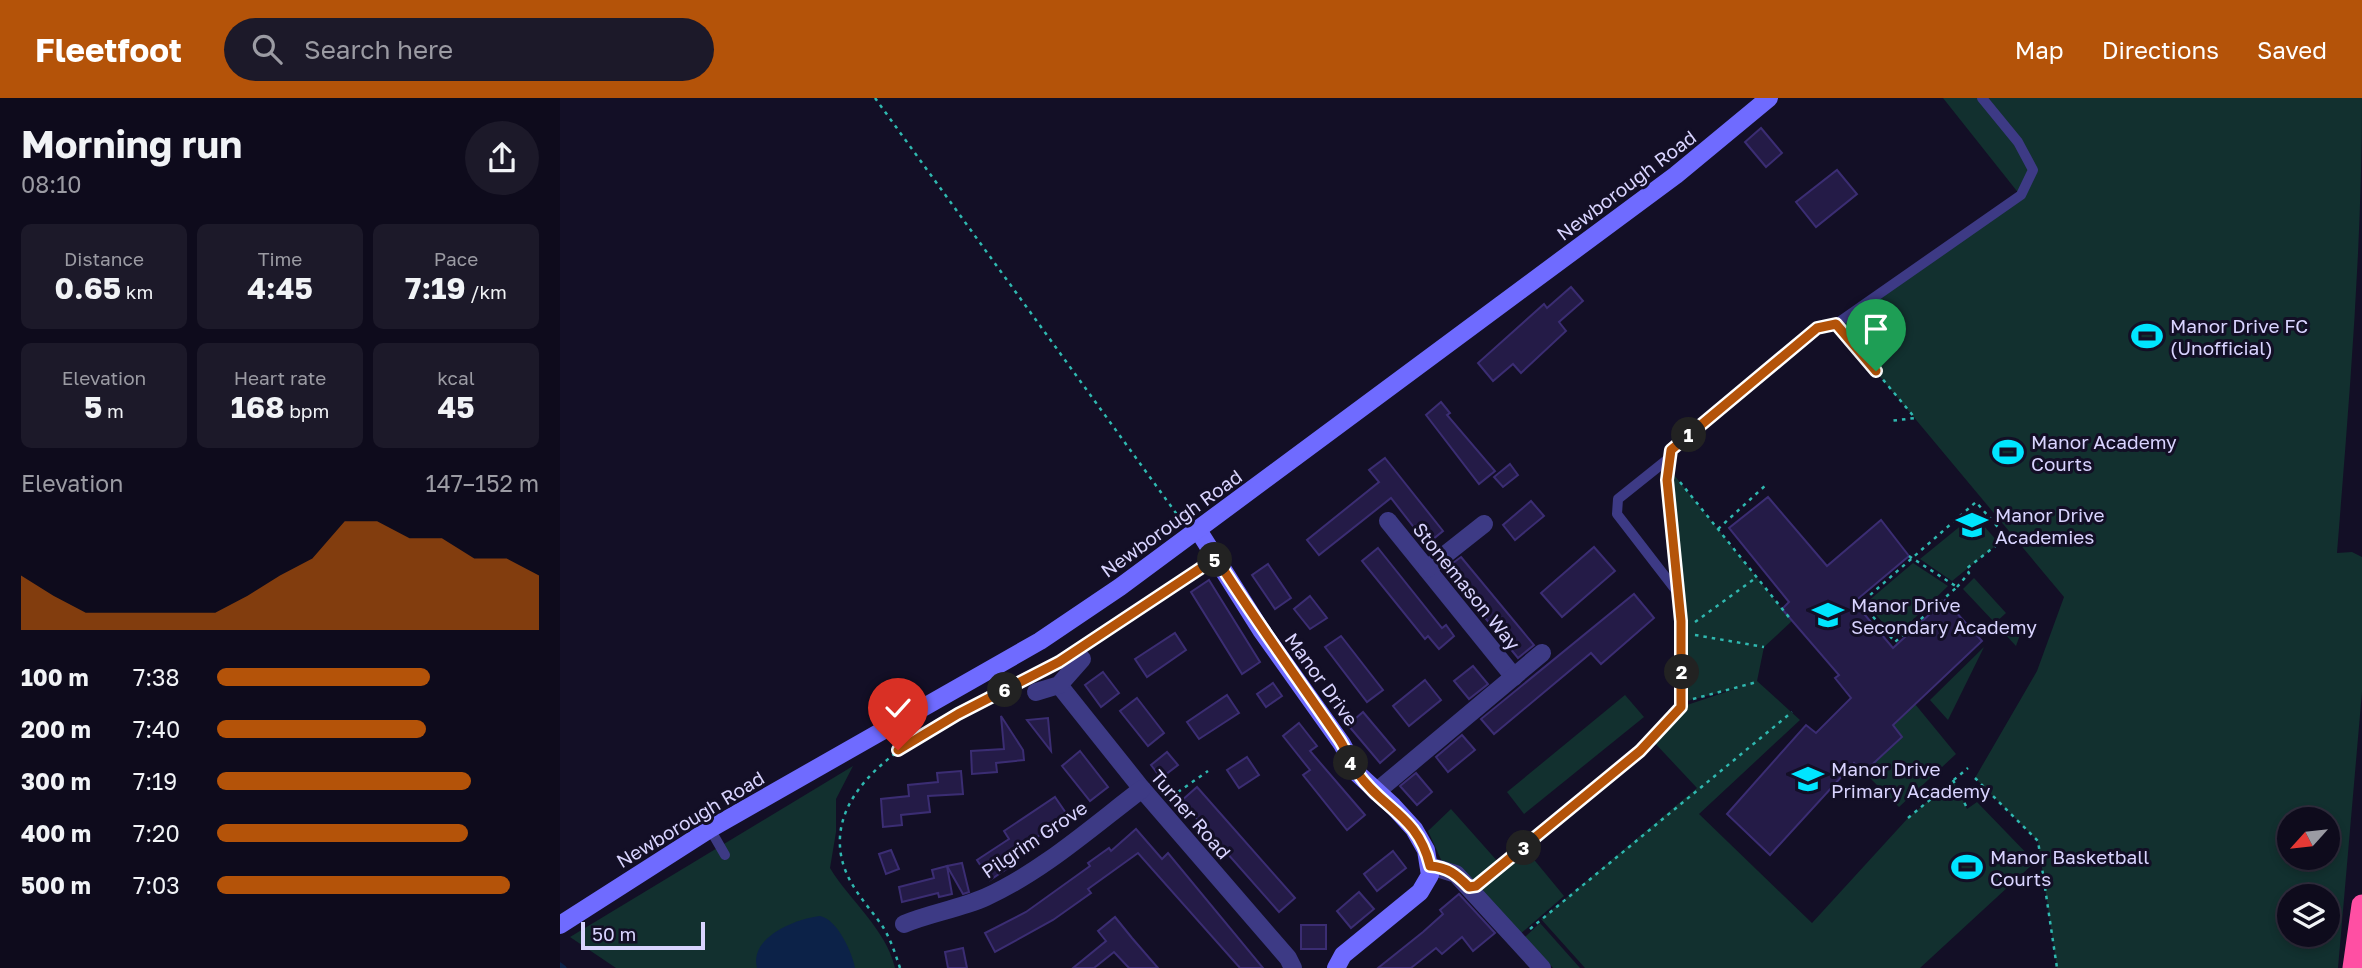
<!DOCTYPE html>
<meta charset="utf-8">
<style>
body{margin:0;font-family:"Golos Text",sans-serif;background:#1c1929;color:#f1f3f6;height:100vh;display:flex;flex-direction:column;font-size:26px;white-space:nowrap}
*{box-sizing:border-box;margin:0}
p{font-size:23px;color:#9b9ba3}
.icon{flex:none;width:38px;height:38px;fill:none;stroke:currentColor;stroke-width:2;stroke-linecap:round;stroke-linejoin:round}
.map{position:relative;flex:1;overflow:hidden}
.drawer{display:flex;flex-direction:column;background:#0e0b1c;width:560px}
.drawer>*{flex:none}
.needle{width:46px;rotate:243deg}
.tools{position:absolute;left:1717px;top:709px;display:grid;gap:14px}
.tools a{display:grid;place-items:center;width:63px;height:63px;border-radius:50%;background:#0e0b1c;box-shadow:0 4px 10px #0003,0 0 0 2px #2e2b3b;font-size:35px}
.scale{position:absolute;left:21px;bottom:18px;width:124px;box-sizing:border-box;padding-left:7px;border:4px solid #d9d4ff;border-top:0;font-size:19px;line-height:24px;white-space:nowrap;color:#d9d4ff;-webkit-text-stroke:5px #130f26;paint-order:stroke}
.pin{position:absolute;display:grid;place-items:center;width:60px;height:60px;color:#fff;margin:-72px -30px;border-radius:50% 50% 50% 0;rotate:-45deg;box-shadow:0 0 7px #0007}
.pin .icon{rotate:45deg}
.km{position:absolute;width:35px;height:35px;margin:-18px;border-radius:50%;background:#222;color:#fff;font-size:19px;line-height:35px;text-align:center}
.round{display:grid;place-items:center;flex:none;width:74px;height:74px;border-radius:37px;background:#1c1929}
.head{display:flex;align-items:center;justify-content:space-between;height:119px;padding:0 21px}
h1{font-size:38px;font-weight:700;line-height:52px}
.stats{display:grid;grid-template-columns:repeat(3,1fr);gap:10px;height:119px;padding:7px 21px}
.stats div{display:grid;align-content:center;border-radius:10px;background:#1c1929;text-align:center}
.stats b{font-size:30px;font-weight:700}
.stats small{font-size:19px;font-weight:400}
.stats p{font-size:19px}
.chart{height:196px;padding:14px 21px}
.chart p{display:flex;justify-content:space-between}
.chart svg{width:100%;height:126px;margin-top:7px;fill:#b45309;opacity:.7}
ul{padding:0 21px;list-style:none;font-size:23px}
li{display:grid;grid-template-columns:112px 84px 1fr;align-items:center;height:52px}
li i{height:18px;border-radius:9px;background:#b45309}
header{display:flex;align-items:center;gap:42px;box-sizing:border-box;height:98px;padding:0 35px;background:#b45309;color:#fff}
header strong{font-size:33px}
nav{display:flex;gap:38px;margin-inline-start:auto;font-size:24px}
.search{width:490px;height:63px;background:#1c1929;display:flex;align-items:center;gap:18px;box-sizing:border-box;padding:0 24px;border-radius:38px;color:#9b9ba3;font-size:26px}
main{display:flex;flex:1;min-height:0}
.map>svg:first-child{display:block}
.green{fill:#12302f;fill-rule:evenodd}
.water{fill:#0c2248}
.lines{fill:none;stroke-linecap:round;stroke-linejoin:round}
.stream{stroke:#0c2248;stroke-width:5}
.building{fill:#241b47;stroke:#3b2d73;stroke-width:2}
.path{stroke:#2fb8b0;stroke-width:2.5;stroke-dasharray:3.5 5;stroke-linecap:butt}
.lane{stroke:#3d3a85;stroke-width:10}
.street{stroke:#3d3a85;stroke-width:18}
.secondary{stroke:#6f6bff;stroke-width:18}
.highway{stroke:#ff4fa3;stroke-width:21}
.route-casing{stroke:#fff;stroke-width:14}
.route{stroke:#b45309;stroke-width:9}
.labels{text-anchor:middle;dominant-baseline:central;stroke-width:6;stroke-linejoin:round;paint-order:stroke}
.street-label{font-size:19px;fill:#d9d4ff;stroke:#130f26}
.poi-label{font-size:19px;fill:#d9d4ff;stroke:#130f26;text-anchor:start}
</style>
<header>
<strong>Fleetfoot</strong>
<div class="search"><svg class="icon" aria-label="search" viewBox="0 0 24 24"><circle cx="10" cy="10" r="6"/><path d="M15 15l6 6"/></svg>Search here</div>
<nav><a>Map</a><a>Directions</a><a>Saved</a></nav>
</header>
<main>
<section class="drawer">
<div class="head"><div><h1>Morning run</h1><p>08:10</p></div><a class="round"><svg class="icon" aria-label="share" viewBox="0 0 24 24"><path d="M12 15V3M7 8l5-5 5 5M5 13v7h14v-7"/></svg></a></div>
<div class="stats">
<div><p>Distance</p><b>0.65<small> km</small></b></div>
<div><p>Time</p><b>4:45</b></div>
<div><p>Pace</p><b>7:19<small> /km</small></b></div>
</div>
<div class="stats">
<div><p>Elevation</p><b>5<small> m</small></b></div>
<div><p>Heart rate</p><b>168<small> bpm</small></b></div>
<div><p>kcal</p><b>45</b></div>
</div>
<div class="chart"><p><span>Elevation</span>147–152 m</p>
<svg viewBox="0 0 160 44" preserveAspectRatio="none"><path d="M0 44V25L10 32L20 38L30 38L40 38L50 38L60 38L70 32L80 25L90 19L100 6L110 6L120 12L130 12L140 19L150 19L160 25V44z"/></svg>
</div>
<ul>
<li><b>100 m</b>7:38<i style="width:66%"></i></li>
<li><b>200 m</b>7:40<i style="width:65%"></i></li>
<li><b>300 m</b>7:19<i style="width:79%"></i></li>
<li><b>400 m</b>7:20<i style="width:78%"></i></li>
<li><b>500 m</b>7:03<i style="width:91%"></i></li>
</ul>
</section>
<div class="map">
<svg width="1802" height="870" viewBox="0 0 1802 870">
<rect width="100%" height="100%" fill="#130f26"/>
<!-- green -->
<g class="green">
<path d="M1383 0H1802C1802 152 1789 304 1777 455L1792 454 1802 459V594L1778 870H1497L1478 743 1415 680 1477 573 1504 499 1276 226 1460 97ZM1729 721H1768V760H1729ZM1729 798H1768V836H1729Z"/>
<polygon points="1106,367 1232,523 1204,549 1197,583 1240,622 1139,716 1252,825 1348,720 1393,682 1407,711 1417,704 1475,764 1360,870 1025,870 981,821 1137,690 1092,642 1121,609 1181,589 1123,604"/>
<polygon points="1414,417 1439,445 1392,483 1360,461"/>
<polygon points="1353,465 1388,488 1335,539 1306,505"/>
<polygon points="1414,480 1446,515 1435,525 1403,491"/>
<polygon points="1452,523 1461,534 1456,548 1442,533"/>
<polygon points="1424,549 1388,622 1370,602"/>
<polygon points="1065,597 1084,619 964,716 947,694"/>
<polygon points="1355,606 1396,656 1339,709 1304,674 1341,639 1333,627"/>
<path d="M293 668 276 701V734L270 770C290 803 326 831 335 870H56L10 839Z"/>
<polygon points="891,711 939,765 962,747 1004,798 958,838 883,766 868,733"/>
<polygon points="980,825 1020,870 993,870 965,839"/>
</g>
<!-- water -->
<path class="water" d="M260 818C277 821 292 854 295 870H197C189 840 234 821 260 818Z"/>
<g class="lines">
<!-- stream -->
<polyline class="stream" points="0,867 4,870"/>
</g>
<!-- building -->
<g class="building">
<polygon points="1201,30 1222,55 1206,69 1185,44"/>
<polygon points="1277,72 1297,96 1256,129 1236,104"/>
<polygon points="1011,189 1023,203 999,224 1006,233 961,275 953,266 933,283 918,265 984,206 987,210"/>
<polygon points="881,304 890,315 887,317 935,373 919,386 866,317"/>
<polygon points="825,360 883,433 867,446 831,400 759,457 747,442 819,384 809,372"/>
<polygon points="950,366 958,377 943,389 934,379"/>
<polygon points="1208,399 1267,468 1321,422 1349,458 1294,504 1333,550 1385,502 1422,543 1333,627 1342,639 1304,674 1294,665 1210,757 1167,716 1246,627 1256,635 1291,600 1275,580 1279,577 1222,511 1229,504 1169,430"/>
<polygon points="971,403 984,418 955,442 943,427"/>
<polygon points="1034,449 1055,473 1002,519 981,495"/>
<polygon points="818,450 882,530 886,527 894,538 879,551 868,538 865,541 802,463"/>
<polygon points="901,459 974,547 958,560 885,471"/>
<polygon points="708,466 731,500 715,511 692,477"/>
<polygon points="649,482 700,564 682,576 631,494"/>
<polygon points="1074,496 1094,520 1041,566 1031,555 934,636 921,621"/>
<polygon points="750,498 767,520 750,531 734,511"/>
<polygon points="615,535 626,552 587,579 575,561"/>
<polygon points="781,538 823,592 807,604 765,549"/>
<polygon points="913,568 928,586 909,601 894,583"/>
<polygon points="543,574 559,595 541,609 525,587"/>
<polygon points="865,582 881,602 849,628 833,608"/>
<polygon points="713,585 722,598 706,609 697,596"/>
<polygon points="667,597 679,615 639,641 627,624"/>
<polygon points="577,600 604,635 588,648 560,613"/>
<polygon points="803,614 835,652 820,665 788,627"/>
<polygon points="441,618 463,652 464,662 436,665 437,674 412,676 411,653 444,651"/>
<polygon points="488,620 491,653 467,622"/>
<polygon points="739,625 757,648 750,653 805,717 787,732 743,677 750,672 723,638"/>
<polygon points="902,637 915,652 888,674 876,659"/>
<polygon points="520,653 548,689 530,703 502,668"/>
<polygon points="607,654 618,667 601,680 591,667"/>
<polygon points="687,659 699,677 679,690 667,672"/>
<polygon points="401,673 403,696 368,698 370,714 341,717 342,727 323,729 321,701 349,698 348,687 378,684 377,675"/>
<polygon points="856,675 872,694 857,707 840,688"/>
<polygon points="637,689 735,800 719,814 621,703"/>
<polygon points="495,699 508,718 449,758 454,766 430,782 417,762 449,741 444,733"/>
<polygon points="576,731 602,761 608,755 703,870 680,870 578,755 528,791 531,795 493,822 435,854 425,835 466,814 530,768 528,765 549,750 551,753"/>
<polygon points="331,752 339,771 326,776 319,756"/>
<polygon points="833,753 846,770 817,793 804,776"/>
<polygon points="402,765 409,794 403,796 387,768"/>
<polygon points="387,768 392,796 379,799 378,795 342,804 339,789 374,780 372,772"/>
<polygon points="799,794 814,811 791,830 777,813"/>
<polygon points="899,796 935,835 913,853 902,839 882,856 876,850 851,870 818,870 863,834 883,816 880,812"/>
<polygon points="555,819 572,840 598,870 569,870 554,854 534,870 513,870 546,843 538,833"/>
<rect x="741" y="827" width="25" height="24"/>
<polygon points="403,850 407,870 388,870 385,854"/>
</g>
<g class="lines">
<!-- path -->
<g class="path">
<polyline points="315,0 621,422"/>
<polyline points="1285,236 1355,320 1330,323"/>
<polyline points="1120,384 1232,523"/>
<polyline points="1158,431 1208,385"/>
<polyline points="1349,458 1352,460 1397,489 1335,544 1301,505 1416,404 1449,442 1439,445 1406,471 1409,475 1397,489"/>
<polyline points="1135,524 1197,479"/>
<polyline points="1135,537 1204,549"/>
<polyline points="528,545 642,470"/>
<polyline points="1133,601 1197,584"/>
<polyline points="1415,680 1478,743 1497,870"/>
<polyline points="1393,682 1408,712"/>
<polyline points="611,699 648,673"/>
<polyline points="1348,720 1408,670"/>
<polyline points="970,831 1232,614"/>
<path d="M340 870C335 855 330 839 321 826 305 804 286 785 281 757 266 670 401 615 462 584"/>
</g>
<!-- lane -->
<g class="lane">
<polyline points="1108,361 1058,401 1057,416 1118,495"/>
<polyline points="150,731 165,757"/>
<polyline points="909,789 923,784 1092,642 1121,609 1121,523 1107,382 1111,352 1257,230 1276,226 1461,97 1473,72 1458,44 1422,0"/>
</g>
<!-- street -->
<g class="street">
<polyline points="828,423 954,579"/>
<polyline points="867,471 924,426"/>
<polyline points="499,587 582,691 728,860 733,870"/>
<polyline points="476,594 499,587 522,561"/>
<polyline points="816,694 982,555"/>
<polyline points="870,768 896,776 982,870"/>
<path d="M344 826C370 815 399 811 426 799 483 773 532 729 582 691"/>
</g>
<!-- secondary -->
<g class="secondary">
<polyline points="638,432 701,532 782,646 798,676 833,708 854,731 866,752 870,777 860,794 783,857 776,870"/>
<polyline points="0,827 150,731 480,543 560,489 1116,77 1209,0"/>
</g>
<!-- highway -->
<polyline class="highway" points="1793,870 1802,807"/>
</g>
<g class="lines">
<defs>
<path id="route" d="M338 652 398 616 499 564 656 460C695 522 738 581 779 641 786 651 789 663 797 674 822 711 858 717 870 768 888 769 897 777 909 789L916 788 1080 653 1121 609V523L1107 382 1111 352 1257 230 1276 226 1316 273"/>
</defs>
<!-- route casing -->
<use href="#route" class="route-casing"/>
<!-- route -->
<use href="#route" class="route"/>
</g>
<!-- icons -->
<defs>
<symbol id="stadium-bare" viewBox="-9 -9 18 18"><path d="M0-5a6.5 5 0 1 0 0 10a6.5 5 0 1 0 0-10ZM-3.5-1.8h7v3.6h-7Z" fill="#00e5ff" stroke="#130f26" stroke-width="2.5" paint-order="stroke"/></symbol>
<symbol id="school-bare" viewBox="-9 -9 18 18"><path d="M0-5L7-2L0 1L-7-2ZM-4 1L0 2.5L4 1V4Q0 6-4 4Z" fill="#00e5ff" stroke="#130f26" stroke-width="2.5" paint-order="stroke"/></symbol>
</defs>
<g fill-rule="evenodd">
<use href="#stadium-bare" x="1565" y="216" width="44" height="44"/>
<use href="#stadium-bare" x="1426" y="332" width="44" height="44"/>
<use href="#school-bare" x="1390" y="405" width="44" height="44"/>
<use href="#school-bare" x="1246" y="495" width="44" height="44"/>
<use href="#school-bare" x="1226" y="659" width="44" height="44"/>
<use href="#stadium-bare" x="1385" y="747" width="44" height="44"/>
</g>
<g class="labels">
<!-- street labels -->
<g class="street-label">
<text transform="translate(1066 87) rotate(-37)">Newborough Road</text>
<text transform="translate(611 425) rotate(-36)">Newborough Road</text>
<text transform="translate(907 488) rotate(51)">Stonemason Way</text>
<text transform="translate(762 581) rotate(54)">Manor Drive</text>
<text transform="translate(631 716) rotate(49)">Turner Road</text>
<text transform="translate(130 721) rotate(-31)">Newborough Road</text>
<text transform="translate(474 741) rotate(-34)">Pilgrim Grove</text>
</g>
<!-- poi labels -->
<g class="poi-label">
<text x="1610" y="227">Manor Drive FC<tspan x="1610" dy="22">(Unofficial)</tspan></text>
<text x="1471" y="343">Manor Academy<tspan x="1471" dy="22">Courts</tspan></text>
<text x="1435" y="416">Manor Drive<tspan x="1435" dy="22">Academies</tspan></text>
<text x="1291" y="506">Manor Drive<tspan x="1291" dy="22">Secondary Academy</tspan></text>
<text x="1271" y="670">Manor Drive<tspan x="1271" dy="22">Primary Academy</tspan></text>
<text x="1430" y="758">Manor Basketball<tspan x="1430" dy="22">Courts</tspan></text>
</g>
</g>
</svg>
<div class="tools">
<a><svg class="needle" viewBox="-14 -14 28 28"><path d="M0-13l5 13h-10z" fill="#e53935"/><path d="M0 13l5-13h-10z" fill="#9b9ba3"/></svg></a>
<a><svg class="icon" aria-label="layers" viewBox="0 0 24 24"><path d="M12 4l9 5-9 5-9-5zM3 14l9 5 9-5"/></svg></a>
</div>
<div class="scale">50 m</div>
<div class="pin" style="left:1316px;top:273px;background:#1e9e55"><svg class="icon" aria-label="arrive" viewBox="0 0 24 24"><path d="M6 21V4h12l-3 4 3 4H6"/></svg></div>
<div class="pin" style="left:338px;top:652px;background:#d93025"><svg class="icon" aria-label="check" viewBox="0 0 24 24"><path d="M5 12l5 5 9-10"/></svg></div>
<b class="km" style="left:1129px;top:337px">1</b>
<b class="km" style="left:1122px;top:574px">2</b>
<b class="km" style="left:964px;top:750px">3</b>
<b class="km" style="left:791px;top:665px">4</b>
<b class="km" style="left:655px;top:462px">5</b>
<b class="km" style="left:445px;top:592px">6</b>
</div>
</main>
